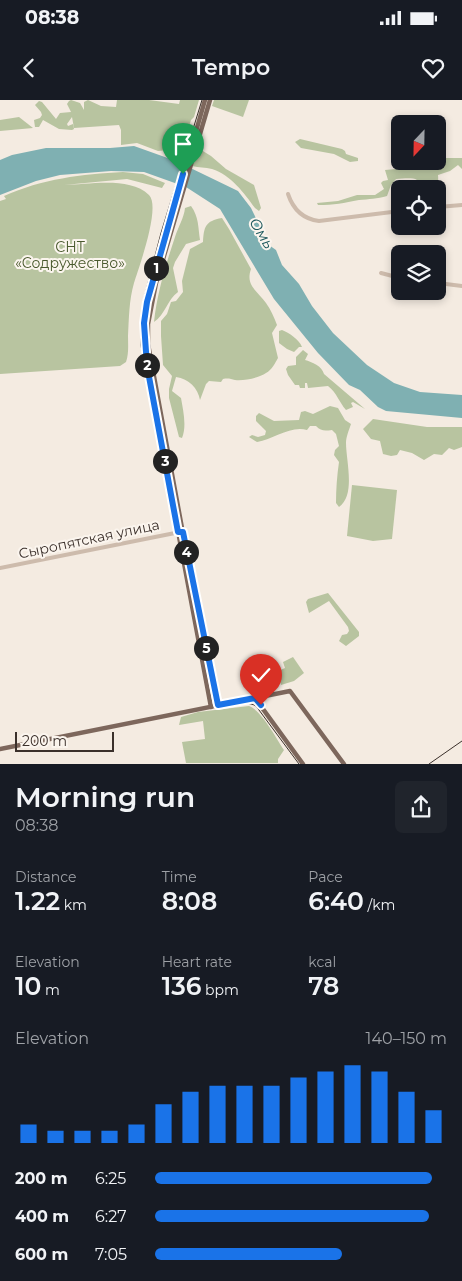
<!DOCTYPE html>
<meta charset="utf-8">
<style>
body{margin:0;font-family:Montserrat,sans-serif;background:#20242c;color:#f1f3f6;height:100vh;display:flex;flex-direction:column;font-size:19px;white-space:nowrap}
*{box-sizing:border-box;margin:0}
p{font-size:16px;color:#9ea1a6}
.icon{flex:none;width:28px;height:28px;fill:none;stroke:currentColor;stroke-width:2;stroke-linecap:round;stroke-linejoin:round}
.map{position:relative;height:664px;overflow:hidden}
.side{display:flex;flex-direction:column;background:#171b24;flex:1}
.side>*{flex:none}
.needle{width:32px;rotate:202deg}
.buttons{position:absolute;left:391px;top:15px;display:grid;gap:10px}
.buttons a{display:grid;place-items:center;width:55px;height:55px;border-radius:8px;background:#171b24;box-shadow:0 2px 8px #0003;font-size:25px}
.scale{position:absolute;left:15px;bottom:12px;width:99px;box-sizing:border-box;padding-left:5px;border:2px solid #3b302b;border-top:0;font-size:14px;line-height:18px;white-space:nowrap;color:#3b302b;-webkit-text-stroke:4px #fbf5ee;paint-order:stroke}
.pin{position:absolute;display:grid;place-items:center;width:42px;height:42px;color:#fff;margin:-51px -21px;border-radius:50% 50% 50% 0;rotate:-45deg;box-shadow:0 0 5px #0007}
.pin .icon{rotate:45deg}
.km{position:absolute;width:25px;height:25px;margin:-12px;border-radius:50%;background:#222;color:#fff;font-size:14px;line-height:25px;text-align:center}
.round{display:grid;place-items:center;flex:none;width:52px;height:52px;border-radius:8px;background:#20242c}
.head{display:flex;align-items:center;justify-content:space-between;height:85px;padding:0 15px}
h1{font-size:28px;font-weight:600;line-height:38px}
.figures{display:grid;grid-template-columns:repeat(3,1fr);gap:8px;height:85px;padding:5px 15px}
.figures div{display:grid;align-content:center}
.figures b{font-size:25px;font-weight:600}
.figures small{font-size:14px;font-weight:400}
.figures p{font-size:14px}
.chart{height:140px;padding:10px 15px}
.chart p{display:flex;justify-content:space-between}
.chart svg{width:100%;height:90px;margin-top:5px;stroke:#1a73e8;stroke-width:6}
ul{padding:0 15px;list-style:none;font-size:16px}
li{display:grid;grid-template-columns:80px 60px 1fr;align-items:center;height:38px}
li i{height:12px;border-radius:6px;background:#1a73e8}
.status{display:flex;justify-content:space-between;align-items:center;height:35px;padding:0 25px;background:#171b24;direction:ltr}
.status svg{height:14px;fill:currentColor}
header{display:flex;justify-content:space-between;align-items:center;height:65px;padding:0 15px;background:#171b24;font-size:22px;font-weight:600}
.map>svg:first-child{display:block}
.green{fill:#b8c4a0}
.water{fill:#7fb0b2}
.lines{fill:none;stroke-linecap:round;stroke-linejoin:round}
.minor{stroke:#cdbbac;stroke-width:4}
.major{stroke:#7d675c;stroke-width:4.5}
.tram{stroke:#3b302b;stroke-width:1}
.route-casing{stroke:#fff;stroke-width:10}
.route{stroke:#1a73e8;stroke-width:6}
.labels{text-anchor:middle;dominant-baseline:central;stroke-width:4;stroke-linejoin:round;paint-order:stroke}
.park-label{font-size:14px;fill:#4a5a2e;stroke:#fbf5ee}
.street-label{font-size:14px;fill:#3b302b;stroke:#fbf5ee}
.water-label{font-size:15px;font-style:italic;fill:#1f5a5e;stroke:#fbf5ee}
</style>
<div class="status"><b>08:38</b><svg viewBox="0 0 49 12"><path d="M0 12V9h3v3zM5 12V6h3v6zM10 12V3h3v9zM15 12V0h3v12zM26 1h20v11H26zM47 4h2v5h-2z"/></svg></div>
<header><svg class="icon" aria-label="back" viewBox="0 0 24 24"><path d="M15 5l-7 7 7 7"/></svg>Tempo<svg class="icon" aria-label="heart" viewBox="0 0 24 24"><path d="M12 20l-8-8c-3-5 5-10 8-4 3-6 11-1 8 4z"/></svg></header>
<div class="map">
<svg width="462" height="664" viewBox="0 0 462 664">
<rect width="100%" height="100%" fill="#f4ebe1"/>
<!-- green -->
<g class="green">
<polygon points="71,0 80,3 84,10 84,2 88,0 101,6 116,7 117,0 149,0 179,4 180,0 199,0 194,17 191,20 180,58 169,50 158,51 137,43 121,45 121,30 119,25 74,28 72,17 67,24 68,26 73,24 74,29 72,30 59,29 43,20 39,27 35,27 34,20 40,18 42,15 41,12 35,5 39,1 42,2 56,19 60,13 71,12 67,4 69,1"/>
<polygon points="214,0 249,0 243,17 212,6"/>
<polygon points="19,17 33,28 0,31 0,20"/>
<polygon points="300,39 342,49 345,51 346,54 358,58 358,61 350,62 334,54 301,48 295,42"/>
<path d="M198 48 211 56 226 69 254 85 261 108 259 111 255 108C244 93 231 75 212 69 205 67 199 68 192 66Z"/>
<path d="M398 57H400V61H438V58H462V69L458 65 450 71 438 75C440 96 426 84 417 80 412 77 402 79 396 79L391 85 387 96C377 99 369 99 359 100 344 103 334 105 318 105L317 103 338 101 357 95H375L384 89 381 83 383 81 388 80 385 70 396 69Z"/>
<path d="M123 72 143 74 165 83 162 88 127 79 64 85C88 85 129 76 149 95 161 107 139 167 134 183 129 200 129 218 128 236 128 244 129 254 126 262L120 266 0 274V101L6 99 4 96C42 79 82 74 123 72Z"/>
<path d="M191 106C199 117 198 127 200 140L186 144 175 162 173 168 178 192C167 200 165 215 154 222 157 193 166 164 175 137 178 127 184 118 185 108Z"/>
<path d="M222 118 229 129 251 169C245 186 258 191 266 203 271 210 274 217 277 225L272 233 278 258C275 263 272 270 266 273 259 278 244 281 235 280 231 279 228 278 223 279L221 282 209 281 206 284 200 300C198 288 189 279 176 277L172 291 181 298C183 310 187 326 182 338L179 337 169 298V289L172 276 163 265 161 236V221L167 214 171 202 176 201 183 192 182 181 190 149 203 142C204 127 205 121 222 118Z"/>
<path d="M282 230C289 233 299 239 302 247H299L294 252 287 249 279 243V231Z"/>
<path d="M303 250 308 254 305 260C312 262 322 266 324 274L365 309 353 302 351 303 353 307 346 310C339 302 337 293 328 286L308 288 307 283H305V288H300L299 285H295L288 275 286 269 288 266 296 265V257Z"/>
<path d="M330 306 338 308 345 320 351 324C349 330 346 337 346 343 346 361 356 395 339 407L336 403C336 389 337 376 339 362L334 355 335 350 339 346 336 334 332 330C324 331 321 331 316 326H310L307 330C291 325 274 339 257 342L249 337 252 335 258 337 265 335 266 331 256 321V316L259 313 274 321 299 320 301 312 305 311 313 314Z"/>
<polygon points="373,319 427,327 462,327 462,347 454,350 449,348 442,355 434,354 424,360 412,353 400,350 397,355 391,356 383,354 380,341 371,339 363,329"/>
<polygon points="352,385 397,390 392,439 373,441 347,436"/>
<polygon points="328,493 359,532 359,536 346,546 339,541 342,535 347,534 349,531 348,527 329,501 309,513 306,502 308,499"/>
<polygon points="293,557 304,573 294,581 281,585 278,571 285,568 283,562"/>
<path d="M249 606C262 611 276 638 284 650L278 659V663H186L182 642 205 639 203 621 179 625 181 617 198 612Z"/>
</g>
<!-- water -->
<polygon class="water" points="134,46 176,61 238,91 251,108 266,139 266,143 276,150 282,165 299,184 312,206 333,233 367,265 394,283 420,292 462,295 462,318 386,311 378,307 360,290 349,285 318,253 274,199 220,109 186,87 144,72 111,71 60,75 36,81 0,95 0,60 12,55 46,48 110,48"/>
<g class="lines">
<!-- minor -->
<g class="minor">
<path d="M288 94C293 109 303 119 319 121L400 111"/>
<polyline points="438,107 462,105"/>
<polyline points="381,173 400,178"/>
<polyline points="438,183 462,186"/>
<polyline points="0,468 180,432"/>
</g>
<!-- major -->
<g class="major">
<polyline points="205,0 147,202 144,223 147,266 211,607"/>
<polyline points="210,0 156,183 148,224 148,244 184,439 218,605"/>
<polyline points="255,598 303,664"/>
<polyline points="0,649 290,591 344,664"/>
</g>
<!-- tram -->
<g class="tram">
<path d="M202 0 161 133 143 202 141 223V245L144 266 173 419 182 439 215 598C225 611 243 598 256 606L299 664"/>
<polyline points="429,664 462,641"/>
</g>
</g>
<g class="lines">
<defs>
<polyline id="route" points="183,74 147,202 144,223 147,266 178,432 183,432 218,605 255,598 261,605"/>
</defs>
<!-- route casing -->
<use href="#route" class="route-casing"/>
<!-- route -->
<use href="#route" class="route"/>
</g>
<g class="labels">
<!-- park labels -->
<g class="park-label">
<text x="70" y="147">СНТ<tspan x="70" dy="16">«Содружество»</tspan></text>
</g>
<!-- street labels -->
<g class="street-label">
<text transform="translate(89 439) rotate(-12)">Сыропятская улица</text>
</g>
<!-- water labels -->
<g class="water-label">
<text transform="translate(262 133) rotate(59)">Омь</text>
</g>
</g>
</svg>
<div class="buttons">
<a><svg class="needle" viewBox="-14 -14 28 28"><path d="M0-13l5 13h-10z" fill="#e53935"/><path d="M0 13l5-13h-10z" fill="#9ea1a6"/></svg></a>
<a><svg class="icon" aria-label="locate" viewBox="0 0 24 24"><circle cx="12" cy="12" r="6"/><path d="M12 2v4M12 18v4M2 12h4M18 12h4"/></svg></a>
<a><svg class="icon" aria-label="layers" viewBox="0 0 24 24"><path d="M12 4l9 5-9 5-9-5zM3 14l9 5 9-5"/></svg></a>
</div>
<div class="scale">200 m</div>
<div class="pin" style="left:183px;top:74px;background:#1e9e55"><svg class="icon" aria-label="arrive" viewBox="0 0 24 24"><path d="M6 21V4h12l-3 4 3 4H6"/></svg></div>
<div class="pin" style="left:261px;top:605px;background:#d93025"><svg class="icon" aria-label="check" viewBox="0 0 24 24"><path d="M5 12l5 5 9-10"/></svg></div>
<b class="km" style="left:156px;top:168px">1</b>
<b class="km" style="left:147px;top:265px">2</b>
<b class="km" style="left:165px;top:361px">3</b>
<b class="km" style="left:186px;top:452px">4</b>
<b class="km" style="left:206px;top:548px">5</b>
</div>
<section class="side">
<div class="head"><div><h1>Morning run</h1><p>08:38</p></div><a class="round"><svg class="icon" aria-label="share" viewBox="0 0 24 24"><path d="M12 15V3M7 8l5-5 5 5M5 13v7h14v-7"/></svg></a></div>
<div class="figures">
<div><p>Distance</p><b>1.22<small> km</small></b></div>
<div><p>Time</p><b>8:08</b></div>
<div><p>Pace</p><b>6:40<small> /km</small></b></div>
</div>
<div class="figures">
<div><p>Elevation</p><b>10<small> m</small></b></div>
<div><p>Heart rate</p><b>136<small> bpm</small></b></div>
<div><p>kcal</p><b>78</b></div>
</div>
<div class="chart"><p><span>Elevation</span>140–150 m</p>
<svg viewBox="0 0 160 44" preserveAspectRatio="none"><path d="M5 44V35M15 44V38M25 44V38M35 44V38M45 44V35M55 44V25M65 44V19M75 44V16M85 44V16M95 44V16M105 44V12M115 44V9M125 44V6M135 44V9M145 44V19M155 44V28"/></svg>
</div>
<ul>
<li><b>200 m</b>6:25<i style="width:95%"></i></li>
<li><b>400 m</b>6:27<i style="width:94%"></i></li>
<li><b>600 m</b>7:05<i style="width:64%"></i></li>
</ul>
</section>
